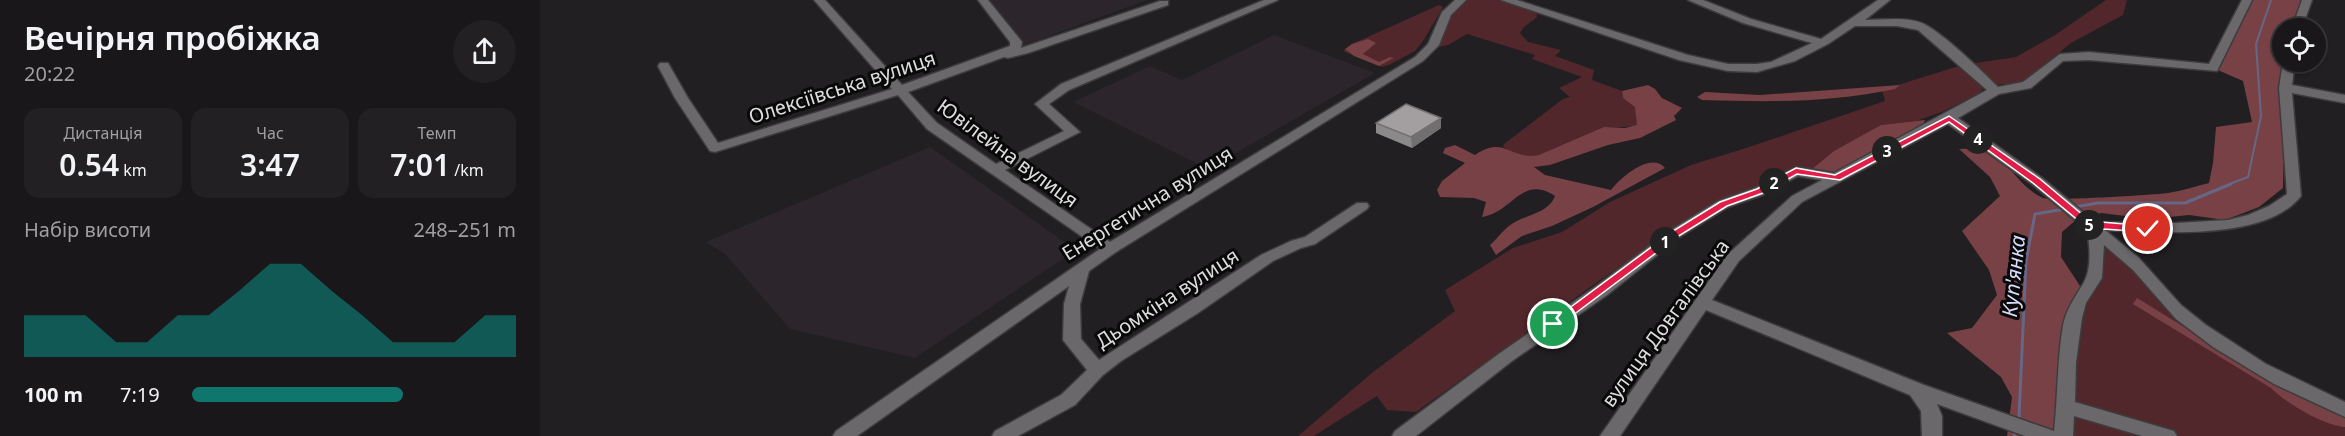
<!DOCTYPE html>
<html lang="uk">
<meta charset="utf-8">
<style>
body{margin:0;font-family:"Noto Sans",sans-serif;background:#222022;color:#f1f3f6;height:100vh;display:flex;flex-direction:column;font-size:22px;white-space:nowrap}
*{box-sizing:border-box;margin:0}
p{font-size:20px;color:#9f9fa2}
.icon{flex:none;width:33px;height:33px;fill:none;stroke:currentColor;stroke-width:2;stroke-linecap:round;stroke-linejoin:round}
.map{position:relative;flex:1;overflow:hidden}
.sheet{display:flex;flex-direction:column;background:#191719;width:540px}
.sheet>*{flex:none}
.buttons{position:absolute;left:1732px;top:18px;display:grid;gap:12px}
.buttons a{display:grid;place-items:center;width:54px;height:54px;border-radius:50%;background:#191719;box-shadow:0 2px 4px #0004,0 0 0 2px #373638;font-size:30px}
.pin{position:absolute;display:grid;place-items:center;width:51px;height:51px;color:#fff;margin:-26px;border:3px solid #fff;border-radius:50%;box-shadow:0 2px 6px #0007}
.km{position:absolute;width:30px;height:30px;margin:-15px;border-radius:50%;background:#222;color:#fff;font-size:16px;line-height:30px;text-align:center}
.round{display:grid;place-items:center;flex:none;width:63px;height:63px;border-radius:32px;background:#222022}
.overview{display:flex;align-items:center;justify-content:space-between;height:102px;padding:0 24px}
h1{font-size:33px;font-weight:600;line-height:45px}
.figures{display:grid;grid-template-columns:repeat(3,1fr);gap:9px;height:102px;padding:6px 24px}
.figures div{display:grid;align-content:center;border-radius:15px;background:#222022;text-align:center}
.figures b{font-size:30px;font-weight:600}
.figures small{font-size:16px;font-weight:400}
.figures p{font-size:16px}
.chart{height:168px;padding:12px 24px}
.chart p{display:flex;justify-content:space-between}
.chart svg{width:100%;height:108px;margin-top:6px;fill:#0f766e;opacity:.7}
ul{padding:0 24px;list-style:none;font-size:20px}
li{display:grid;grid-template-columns:96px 72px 1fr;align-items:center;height:45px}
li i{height:15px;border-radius:8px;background:#0f766e}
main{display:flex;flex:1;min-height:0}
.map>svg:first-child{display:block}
.built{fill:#2c252c}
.green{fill:#52272b}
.forest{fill:#774146}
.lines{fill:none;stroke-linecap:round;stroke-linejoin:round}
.stream-far1{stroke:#666786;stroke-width:2}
.stream{stroke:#666786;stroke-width:3}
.minor-casing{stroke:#3d3c3d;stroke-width:3}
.minor{fill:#6a686a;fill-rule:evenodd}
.wall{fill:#8c898a}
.shaded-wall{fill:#726f70}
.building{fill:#a39fa0;stroke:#726f70;stroke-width:1.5}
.route{fill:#e11d48;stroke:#fff;stroke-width:1.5}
.labels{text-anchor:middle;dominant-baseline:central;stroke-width:6;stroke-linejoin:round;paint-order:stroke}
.street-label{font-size:20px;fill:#deddde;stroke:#0a090a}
.water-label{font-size:21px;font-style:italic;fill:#d8dcfb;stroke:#0a090a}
</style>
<main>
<section class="sheet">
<div class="overview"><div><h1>Вечірня пробіжка</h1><p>20:22</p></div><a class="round"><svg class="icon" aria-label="share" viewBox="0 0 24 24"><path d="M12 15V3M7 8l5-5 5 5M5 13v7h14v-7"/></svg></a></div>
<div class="figures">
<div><p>Дистанція</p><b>0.54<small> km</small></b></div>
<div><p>Час</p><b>3:47</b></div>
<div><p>Темп</p><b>7:01<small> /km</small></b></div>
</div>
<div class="chart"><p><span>Набір висоти</span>248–251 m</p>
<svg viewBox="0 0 160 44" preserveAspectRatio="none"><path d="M0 44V27L10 27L20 27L30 38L40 38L50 27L60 27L70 17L80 6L90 6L100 17L110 27L120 38L130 38L140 38L150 27L160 27V44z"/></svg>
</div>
<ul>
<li><b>100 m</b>7:19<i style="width:65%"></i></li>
</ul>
</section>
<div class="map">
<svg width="1805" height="436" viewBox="0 0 1805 436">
<rect width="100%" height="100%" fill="#211f21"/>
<!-- built -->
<g class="built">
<polygon points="446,0 607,0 479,47"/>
<polygon points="734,35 835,73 668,169 533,102 610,66 642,80"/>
<polygon points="390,147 536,250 375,358 250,329 185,254 166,242"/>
</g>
<!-- green -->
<g class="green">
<path d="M919 0H963L996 9 997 17 984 27 980 33 988 42 1021 50 1015 56 1054 70 1052 80 1082 91 1083 98 1097 107 1100 117 1097 126 1066 128 999 155C985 157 975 154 963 147L964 144 1023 99 1030 97 1019 88 1042 77 992 59 995 55 927 34 908 45 898 47 852 80 879 59Z"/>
<polygon points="1566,0 1587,0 1583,15 1531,43 1484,81 1471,84 1445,85 1440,93 1404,111 1376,121 1341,125 1271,170 1170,208 1063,278 876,412 847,410 837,396 774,436 758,436 833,372 915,311 905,290 973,248 1022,232 1070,202 1151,165 1203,149 1345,101 1342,90 1422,65 1476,57 1515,35"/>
<polygon points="899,5 903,7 883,41 875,51 849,65 842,67 803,51 812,44"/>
<polygon points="1554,229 1658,328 1805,410 1805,436 1523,436 1528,351 1554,272"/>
</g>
<!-- forest -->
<g class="forest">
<path d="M1711 0H1767L1757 28H1743V62H1749L1745 97 1743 188 1719 207 1685 220 1649 215 1610 219 1561 213 1536 220 1522 232 1521 257 1544 292 1522 436H1467L1472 397 1461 377 1407 333 1432 328 1457 295 1449 270 1422 231 1460 196 1450 177 1419 149C1472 146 1466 180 1503 198 1510 201 1615 195 1628 193 1642 191 1656 186 1669 183L1673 163 1676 127 1712 122 1703 81 1673 68Z"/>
<polygon points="828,39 836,43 823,54 839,62 850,57 854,58 839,66 814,56 805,49 812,44"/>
<path d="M1108 85 1115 89 1122 98 1142 108 1134 116 1136 120 1100 138 1068 145 1010 165 994 167 1005 175 1071 190C1080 178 1111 151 1125 168L1053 207 1012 226 982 236 956 255 950 245C958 238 965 227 975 222 989 214 1008 213 1015 196 982 174 973 212 942 217L946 202 934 198 900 197 897 190 902 181 925 163 903 153 905 148 915 145 935 155C965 135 968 160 999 155L1064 127 1085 128 1097 125 1095 107 1083 98 1082 91Z"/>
<path d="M1360 85 1355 89C1287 103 1231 102 1162 100L1157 97 1165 92 1220 95Z"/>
<polygon points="1385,120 1381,129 1297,175 1271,170 1294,151 1341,125"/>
<path d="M1597 298 1706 365 1805 415V427C1784 426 1746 403 1731 388L1593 304Z"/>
</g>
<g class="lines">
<!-- stream-far1 -->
<polyline class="stream-far1" points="1687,185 1708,177 1721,116 1716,44 1731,0"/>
<!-- stream -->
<g class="stream">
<polyline points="1534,207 1558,203 1645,203 1691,184"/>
<polyline points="1479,418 1486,261 1495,214 1525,209"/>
<polyline points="1474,436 1475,433"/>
</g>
<defs>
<g id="minor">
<polygon points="274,0 285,0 362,85 470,46 470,42 438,0 448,0 482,42 481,48 620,1 628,1 628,5 488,53 468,58 464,57 368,92 397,123 456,164 524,131 495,104 521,84 724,0 738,0 529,90 509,104 540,132 465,170 570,242 875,57 888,44 902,12 915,0 926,0 911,15 899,45 883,61 576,252 549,271 540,304 541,339 559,360 721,255 751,241 765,237 817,203 827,203 829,206 827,209 775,244 761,248 733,261 658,313 581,361 563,375 535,405 478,436 452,436 455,431 521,395 547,370 523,340 524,304 529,286 317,436 293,436 296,431 560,249 387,129 358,95 175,152 170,151 135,98 118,66 120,63 128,63 148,98 178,143 352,89"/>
<path d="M961 0H977L1148 55 1188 64H1217L1231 62 1272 43 1203 23 1148 0H1163L1211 19 1281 39 1338 0H1350L1325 20C1343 20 1370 16 1386 25 1407 37 1440 69 1458 87L1483 82 1520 54 1549 52 1669 64 1702 0H1712L1677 71 1549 60 1523 61 1491 88 1459 94 1418 118 1502 178 1555 222 1636 223 1688 220 1708 215 1729 206 1747 194 1739 88 1743 62H1755L1752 85 1805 95V103L1752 93 1761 196C1725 242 1618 232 1565 230L1598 257 1641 305 1666 325 1726 364 1805 402V417L1734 384 1673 347 1636 319 1593 270 1564 245 1562 278 1546 303 1542 318 1536 363 1535 402 1634 431 1637 436H1602L1534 416 1533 436H1485L1397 404 1402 416V436H1382L1381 411 1370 395 1166 310 1080 436H1060L1187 255 1252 196 1282 180 1258 176 1225 194 1188 207 1141 236 1067 295 972 361 876 436H852L855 431 960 353 1055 287 1131 230 1178 201 1215 188 1256 167 1294 173 1447 90 1378 30 1357 26H1315L1288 44 1255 61 1217 72 1188 71 1139 60ZM1408 124 1492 184 1547 230C1550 247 1552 269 1543 284 1534 299 1527 308 1523 325 1517 360 1518 396 1514 431L1384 385 1172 300 1199 261 1262 202Z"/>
<polygon points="1762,0 1772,0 1762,28 1752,28"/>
</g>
</defs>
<!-- minor casing -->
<use href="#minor" class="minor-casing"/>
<!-- minor -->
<use href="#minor" class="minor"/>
</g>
<!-- wall -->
<polygon class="wall" points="836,123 901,128 872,148 836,133"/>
<!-- shaded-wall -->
<polygon class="shaded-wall" points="901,118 901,128 872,148 871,137"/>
<!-- building -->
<polygon class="building" points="866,104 901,118 871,137 836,123"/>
<!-- route -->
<polygon class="route" points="1409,116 1500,179 1555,225 1561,222 1608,226 1613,229 1608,232 1563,229 1551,231 1493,183 1409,122 1300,180 1257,174 1223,193 1187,206 1140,235 1017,327 1013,328 1008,324 1133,231 1180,202 1217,189 1256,168 1295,175"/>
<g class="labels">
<!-- street labels -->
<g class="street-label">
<text transform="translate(302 87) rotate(-18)">Олексіївська вулиця</text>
<text transform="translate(468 153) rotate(36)">Ювілейна вулиця</text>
<text transform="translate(607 203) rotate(-32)">Енергетична вулиця</text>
<text transform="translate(627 298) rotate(-33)">Дьомкіна вулиця</text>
<text transform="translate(1125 323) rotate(-54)">вулиця Довгалівська</text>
</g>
<!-- water labels -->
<g class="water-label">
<text transform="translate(1473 276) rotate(-84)">Куп'янка</text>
</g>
</g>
</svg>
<div class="buttons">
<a><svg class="icon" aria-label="locate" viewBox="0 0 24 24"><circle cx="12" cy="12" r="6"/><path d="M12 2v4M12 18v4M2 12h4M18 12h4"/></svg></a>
</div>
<div class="pin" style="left:1013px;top:324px;background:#1e9e55"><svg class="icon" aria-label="arrive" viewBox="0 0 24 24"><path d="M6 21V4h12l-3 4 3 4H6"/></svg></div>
<div class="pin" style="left:1608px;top:229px;background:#d93025"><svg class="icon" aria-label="check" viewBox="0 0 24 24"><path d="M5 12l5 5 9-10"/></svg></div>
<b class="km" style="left:1125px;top:242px">1</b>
<b class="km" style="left:1234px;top:183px">2</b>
<b class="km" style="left:1347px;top:151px">3</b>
<b class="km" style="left:1438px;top:139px">4</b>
<b class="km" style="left:1549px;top:225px">5</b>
</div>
</main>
